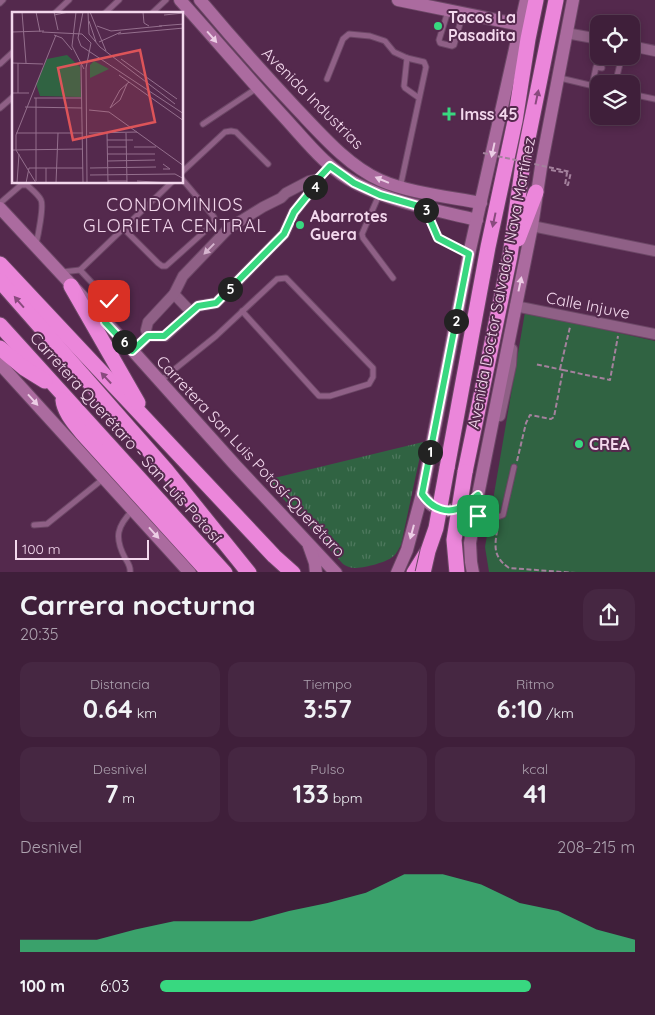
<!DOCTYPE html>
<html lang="es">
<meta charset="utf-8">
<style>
body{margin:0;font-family:Quicksand,sans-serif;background:#462742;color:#f1f3f6;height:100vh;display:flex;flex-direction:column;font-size:19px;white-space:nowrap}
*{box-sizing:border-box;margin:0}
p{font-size:16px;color:#ada2af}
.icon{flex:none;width:28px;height:28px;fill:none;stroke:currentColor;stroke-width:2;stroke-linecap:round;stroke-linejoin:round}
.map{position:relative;height:572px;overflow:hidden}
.sheet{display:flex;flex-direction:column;background:#3f1f3a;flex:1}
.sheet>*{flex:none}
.controls{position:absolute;left:590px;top:15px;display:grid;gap:10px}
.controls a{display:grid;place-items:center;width:50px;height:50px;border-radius:10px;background:#3f1f3a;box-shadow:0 2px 8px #0003,0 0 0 1px #583d54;font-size:25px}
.scale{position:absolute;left:15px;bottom:12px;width:134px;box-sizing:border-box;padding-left:5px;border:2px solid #f3d8ed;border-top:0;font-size:14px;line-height:18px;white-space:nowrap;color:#f3d8ed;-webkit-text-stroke:4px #54294d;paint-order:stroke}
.pin{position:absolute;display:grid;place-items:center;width:42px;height:42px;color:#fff;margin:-21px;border-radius:10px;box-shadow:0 2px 8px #0006}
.km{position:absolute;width:25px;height:25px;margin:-12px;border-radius:50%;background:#222;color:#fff;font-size:14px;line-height:25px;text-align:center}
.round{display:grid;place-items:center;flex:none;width:52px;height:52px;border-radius:15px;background:#462742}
.head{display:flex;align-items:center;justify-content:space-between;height:85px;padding:0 20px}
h1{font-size:28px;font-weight:700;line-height:38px}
.metrics{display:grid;grid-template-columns:repeat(3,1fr);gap:8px;height:85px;padding:5px 20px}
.metrics div{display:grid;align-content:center;border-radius:12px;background:#462742;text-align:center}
.metrics b{font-size:25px;font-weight:700}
.metrics small{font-size:14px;font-weight:400}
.metrics p{font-size:14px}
.chart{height:140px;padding:10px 20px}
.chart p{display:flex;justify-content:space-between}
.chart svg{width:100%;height:90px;margin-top:5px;fill:#38d880;opacity:.7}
ul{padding:0 20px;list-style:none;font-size:16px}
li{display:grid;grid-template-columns:80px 60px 1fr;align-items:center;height:38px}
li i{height:12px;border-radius:6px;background:#38d880}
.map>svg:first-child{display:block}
.grass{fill:url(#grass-tufts)}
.pitch{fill:#306342}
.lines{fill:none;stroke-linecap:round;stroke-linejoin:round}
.lane-casing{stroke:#6c4766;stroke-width:7}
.street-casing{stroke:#6c4766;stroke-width:12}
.secondary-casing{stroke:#6c4766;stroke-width:14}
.highway-casing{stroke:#6c4766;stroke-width:17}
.path{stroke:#a4819d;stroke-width:2;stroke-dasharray:5 2.5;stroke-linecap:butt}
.lane{stroke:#8f6086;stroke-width:5}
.street{stroke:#8f6086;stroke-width:10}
.secondary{stroke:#ab6b9f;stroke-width:12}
.highway{stroke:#eb86da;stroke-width:15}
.highway-bridge-casing{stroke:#6c4766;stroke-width:17;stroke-linecap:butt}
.path-bridge{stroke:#a4819d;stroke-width:2;stroke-dasharray:5 2.5;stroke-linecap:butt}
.highway-bridge{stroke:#eb86da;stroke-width:15}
.oneway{fill:#eccde5}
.oneway2{fill:#894a7e}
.oneway3{fill:#d5b4ce}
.route-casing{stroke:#fff;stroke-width:10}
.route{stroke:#38d880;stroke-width:6}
.poi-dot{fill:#38d880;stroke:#54294d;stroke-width:2}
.labels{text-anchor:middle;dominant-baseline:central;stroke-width:4;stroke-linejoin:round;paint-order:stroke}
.poi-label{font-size:16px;font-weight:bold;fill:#f3d8ed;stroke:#54294d;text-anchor:start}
.street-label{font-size:16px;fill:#f3d8ed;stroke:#54294d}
.neighbourhood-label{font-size:18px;letter-spacing:1px;fill:#f3d8ed;stroke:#54294d}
.inset-road{fill:none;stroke:#946f8d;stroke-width:1}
.view{fill:#dd5459;fill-opacity:0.15;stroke:#dd5459;stroke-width:2.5}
.inset-edge{fill:none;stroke:#f3d8ed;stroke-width:2.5}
</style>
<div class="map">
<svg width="655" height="573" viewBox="0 0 655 573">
<defs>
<pattern id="grass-tufts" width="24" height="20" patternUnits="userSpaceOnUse" patternTransform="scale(1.25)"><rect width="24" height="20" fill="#306342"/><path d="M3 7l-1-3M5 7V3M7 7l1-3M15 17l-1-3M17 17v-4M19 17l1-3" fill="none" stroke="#4e795e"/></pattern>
</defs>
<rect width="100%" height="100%" fill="#54294d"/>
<!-- grass -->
<path class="grass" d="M423 442 401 545C398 550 396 555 391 558 384 563 363 568 355 568 350 568 346 566 343 564L266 480Z"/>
<!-- pitch -->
<polygon class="pitch" points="525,312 655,341 655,572 489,572 485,547"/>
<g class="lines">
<defs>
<g id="lane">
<polyline points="0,3 3,0"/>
<polyline points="448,11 439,40 440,43 452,46 454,45 463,13"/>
<polyline points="54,14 69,0"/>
<polyline points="104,14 119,0"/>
<polyline points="151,14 166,0"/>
<polyline points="0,64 14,51"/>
<polyline points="560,78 598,87"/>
<polyline points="327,79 343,39 349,34 370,36 385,41 394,52 407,58"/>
<polyline points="615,84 622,56"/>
<polyline points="592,86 596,67 602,68"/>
<polyline points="631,94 655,99"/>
<polyline points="0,108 14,96"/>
<polyline points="203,124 257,88"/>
<polyline points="182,172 225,132 231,131 236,132 268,164"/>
<polyline points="400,188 426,67 424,62 407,58 404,86 405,88 419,98"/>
<polyline points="379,195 362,234 363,238 393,278"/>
<path d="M0 203 21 185H27C31 189 38 194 41 200 44 206 38 236 36 244"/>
<polyline points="427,210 438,238 468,254"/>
<polyline points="123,228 158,263 162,266 166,266 214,223 214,217 182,179"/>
<polyline points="80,270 172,182"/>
<polyline points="62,272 80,270 109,301 109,310 106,319"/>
<polyline points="160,381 216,336 277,279 286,278 373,368 373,377 369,384 330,396 319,396 242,311"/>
<polyline points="475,515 495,518 503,515 514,467"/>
<polyline points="34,525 47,524 103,479"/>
<path d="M130 573C131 567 128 563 125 558 114 537 117 526 133 510"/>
</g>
<g id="street">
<polyline points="566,33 599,39"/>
<polyline points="631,46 655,51"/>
<polyline points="532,226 655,251"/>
<polyline points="174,294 191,312"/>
<polyline points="515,306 655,334"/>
<polyline points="133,351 148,336 165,336 198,306 216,303 284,234 294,212 315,186 318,179 309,181 286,193 281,198 263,207 229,228 183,276 174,294 148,322 146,330 148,336"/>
<polyline points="500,416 511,365 512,349"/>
</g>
<g id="secondary">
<path d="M180 0C215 39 249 79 284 117 306 141 327 169 357 184 394 203 437 210 477 220"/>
<path d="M200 0C231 37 263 73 296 108 320 133 348 166 380 180 409 193 450 197 481 203"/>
<polyline points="398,0 521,25"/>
<polyline points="0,208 133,351 236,466 336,573"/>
<polyline points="0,364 190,573"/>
<path d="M422 494C433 512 450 515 467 504"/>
<polyline points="309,546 315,563 316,573"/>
<polyline points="397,573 407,550 422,494 469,254 526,0"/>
<polyline points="473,573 471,562 470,543 478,495 532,226 541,167 573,0"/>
</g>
<g id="highway">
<polyline points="518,239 536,192"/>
<polyline points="0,264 274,556 293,573"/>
<polyline points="0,281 166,470 249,573"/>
<polyline points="71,286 138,403"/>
<polyline points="0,325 225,573"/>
<polyline points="0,348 24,368 45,381"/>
<path d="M63 400C64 412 75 424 82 433L209 573"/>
<polyline points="447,468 488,247 515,121 528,39 536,0"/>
<polyline points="465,472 510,256 523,163 556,0"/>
<polyline points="414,573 427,552"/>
</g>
</defs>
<!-- lane casing -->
<use href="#lane" class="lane-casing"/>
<!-- street casing -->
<use href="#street" class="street-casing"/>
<!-- secondary casing -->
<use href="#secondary" class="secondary-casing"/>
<!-- highway casing -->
<use href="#highway" class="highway-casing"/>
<!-- path -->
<g class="path">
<polyline points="551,170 567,173 565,185 568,185 571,172"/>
<polyline points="560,369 570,327"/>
<polyline points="563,370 610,380 618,336"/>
<polyline points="517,461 526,423 530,415 551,419 554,417 563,370 535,364"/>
<path d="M498 523C496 542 490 555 509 568L576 573"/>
</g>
<!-- lane -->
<use href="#lane" class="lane"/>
<!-- street -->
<use href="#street" class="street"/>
<!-- secondary -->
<use href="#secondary" class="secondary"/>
<!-- highway -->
<use href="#highway" class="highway"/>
<defs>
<g id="highway-bridge">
<polyline points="423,573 428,551 436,528 447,468"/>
<polyline points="457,573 454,540 465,472"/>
</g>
</defs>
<!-- highway-bridge casing -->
<use href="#highway-bridge" class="highway-bridge-casing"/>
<!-- path-bridge -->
<polyline class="path-bridge" points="483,153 571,172"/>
<!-- highway-bridge -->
<use href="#highway-bridge" class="highway-bridge"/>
</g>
<!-- one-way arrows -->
<defs><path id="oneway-solid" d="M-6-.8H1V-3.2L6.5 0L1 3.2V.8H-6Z" transform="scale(1.25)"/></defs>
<g class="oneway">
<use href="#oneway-solid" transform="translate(212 37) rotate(49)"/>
<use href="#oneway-solid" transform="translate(493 150) rotate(102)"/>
<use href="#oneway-solid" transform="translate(382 180) rotate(-157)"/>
<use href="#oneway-solid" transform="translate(520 284) rotate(-78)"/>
<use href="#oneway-solid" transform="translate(33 400) rotate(48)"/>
<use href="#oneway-solid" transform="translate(412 532) rotate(105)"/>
<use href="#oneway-solid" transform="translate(154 533) rotate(48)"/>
</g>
<g class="oneway2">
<use href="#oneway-solid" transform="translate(537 97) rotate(-78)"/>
<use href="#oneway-solid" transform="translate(494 220) rotate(102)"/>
<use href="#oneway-solid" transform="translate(19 302) rotate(-131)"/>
<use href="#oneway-solid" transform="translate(106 378) rotate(-133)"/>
</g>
<use class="oneway3" href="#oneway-solid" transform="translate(209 249) rotate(134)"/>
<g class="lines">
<defs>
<path id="route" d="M109 301V310L105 322 132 351 148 336H164L198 306 216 303 284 234 294 212 315 186 318 179 330 166 354 183 380 195 425 208 438 238 469 254 422 494C432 509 449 516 465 505 470 503 474 498 478 495L474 515 478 516"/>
</defs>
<!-- route casing -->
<use href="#route" class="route-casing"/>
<!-- route -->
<use href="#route" class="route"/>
</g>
<!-- markers -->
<g class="poi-dot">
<circle cx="438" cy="26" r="5"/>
<path d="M446.5 106.5h5v5h5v5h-5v5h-5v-5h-5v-5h5z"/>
<circle cx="300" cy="225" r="5"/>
<circle cx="579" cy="444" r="5"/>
</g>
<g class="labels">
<!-- poi labels -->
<g class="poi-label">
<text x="448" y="17">Tacos La<tspan x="448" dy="18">Pasadita</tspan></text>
<text x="460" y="114">Imss 45</text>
<text x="310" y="216">Abarrotes<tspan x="310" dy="18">Guera</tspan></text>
<text x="589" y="444">CREA</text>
</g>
<!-- street labels -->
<g class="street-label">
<text transform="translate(313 98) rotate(45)">Avenida Industrias</text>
<text transform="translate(501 283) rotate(-79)">Avenida Doctor Salvador Nava Martínez</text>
<text transform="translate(588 305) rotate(11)">Calle Injuve</text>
<text transform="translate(126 437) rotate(48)">Carretera Querétaro - San Luis Potosí</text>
<text transform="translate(251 456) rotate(47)">Carretera San Luis Potosí-Querétaro</text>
</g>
<!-- neighbourhood labels -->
<g class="neighbourhood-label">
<text x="175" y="204">CONDOMINIOS<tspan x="175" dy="21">GLORIETA CENTRAL</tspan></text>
</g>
</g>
<!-- overview -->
<g transform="translate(12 12)">
<rect width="171" height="171" fill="#54294d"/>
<path d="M82 49 97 57 78 66V53Z" fill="#306342"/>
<path d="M55 43 68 55 69 85 28 84 24 72 35 47Z" fill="#306342"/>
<path class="inset-road" d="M10 0 14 51M24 0 28 20M42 0 46 18M64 0 60 34 72 57M71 0 66 26 69 34 172 102M76 0 77 22 88 35 163 92M78 0 94 39M131 0 132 11 137 14M42 3 57 0M152 3 172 1M77 9 84 30M85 14 99 19 150 14M147 14 172 12M0 20 32 19M30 20 70 22 79 31 74 56 75 171M106 22 172 16M42 23 50 26 60 38M87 30 109 20M109 47 165 87M0 51 31 52M69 53 71 171M107 63 172 109M115 72 108 88 98 96 108 78 117 70M0 81H17M6 81V51M22 86H70M24 86V169M13 95 70 96M77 98 97 100 172 154M4 121H71M77 121 125 120M95 121 96 171M114 121 115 171M95 128H121M96 135H115M122 135H144M0 138 71 137M95 142H143M96 149 143 148M151 152 158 157H151M78 156 144 155M78 163 163 162 172 167M96 169H115M125 169 160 171M5 171 7 142M14 171 17 156H71M24 171 4 138V123L44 23M34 171V156M44 171 46 121"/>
<path class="view" d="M128 38 143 110 61 128 46 56Z"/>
<rect width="171" height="171" class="inset-edge"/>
</g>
</svg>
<div class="controls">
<a><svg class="icon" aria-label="locate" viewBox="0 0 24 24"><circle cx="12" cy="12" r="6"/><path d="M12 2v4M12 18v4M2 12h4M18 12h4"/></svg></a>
<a><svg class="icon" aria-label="layers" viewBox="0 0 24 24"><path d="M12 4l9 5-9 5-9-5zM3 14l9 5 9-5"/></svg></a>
</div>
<div class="scale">100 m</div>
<div class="pin" style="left:478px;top:516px;background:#1e9e55"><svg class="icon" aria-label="arrive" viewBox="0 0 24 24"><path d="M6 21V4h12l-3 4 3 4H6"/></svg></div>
<div class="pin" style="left:109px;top:301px;background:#d93025"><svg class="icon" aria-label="check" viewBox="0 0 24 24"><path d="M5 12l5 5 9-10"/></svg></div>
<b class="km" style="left:430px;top:452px">1</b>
<b class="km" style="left:456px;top:321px">2</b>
<b class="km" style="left:426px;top:210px">3</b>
<b class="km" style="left:315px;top:187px">4</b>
<b class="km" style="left:230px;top:289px">5</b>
<b class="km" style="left:124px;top:342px">6</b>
</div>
<section class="sheet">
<div class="head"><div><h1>Carrera nocturna</h1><p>20:35</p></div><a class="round"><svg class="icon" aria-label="share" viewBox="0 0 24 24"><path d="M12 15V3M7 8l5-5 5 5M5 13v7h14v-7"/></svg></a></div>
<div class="metrics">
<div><p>Distancia</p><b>0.64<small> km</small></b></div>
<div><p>Tiempo</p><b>3:57</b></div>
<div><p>Ritmo</p><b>6:10<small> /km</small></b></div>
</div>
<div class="metrics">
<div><p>Desnivel</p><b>7<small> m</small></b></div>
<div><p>Pulso</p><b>133<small> bpm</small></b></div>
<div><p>kcal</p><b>41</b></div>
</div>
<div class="chart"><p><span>Desnivel</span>208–215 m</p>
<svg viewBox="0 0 160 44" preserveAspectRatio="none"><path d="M0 44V38L10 38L20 38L30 33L40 29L50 29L60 29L70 24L80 20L90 15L100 6L110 6L120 11L130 20L140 24L150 33L160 38V44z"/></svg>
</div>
<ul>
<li><b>100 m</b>6:03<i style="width:78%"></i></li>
</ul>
</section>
